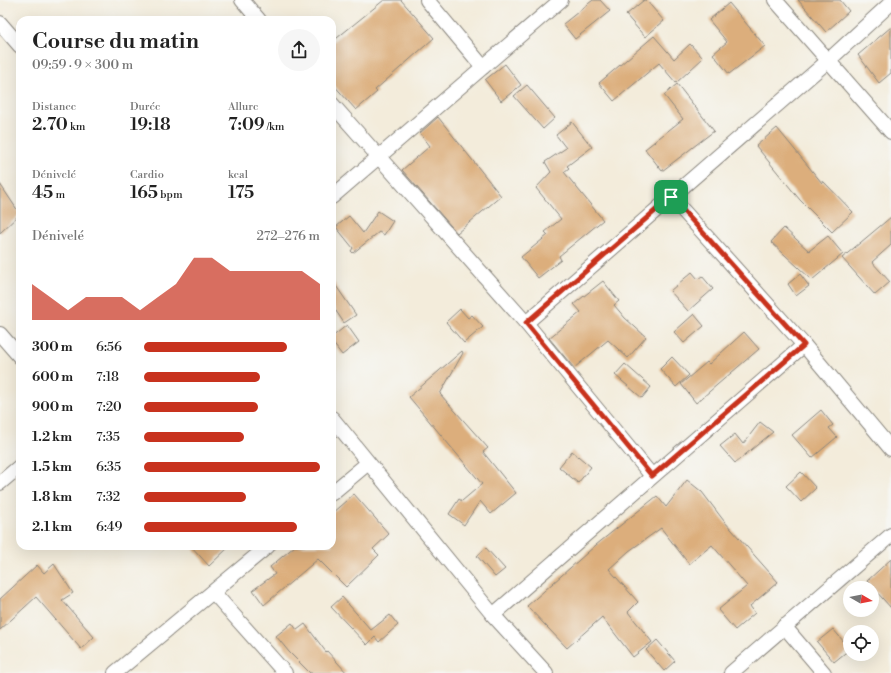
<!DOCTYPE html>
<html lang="fr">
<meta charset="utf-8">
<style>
body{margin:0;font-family:"Libre Bodoni",serif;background:#f6f6f6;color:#222;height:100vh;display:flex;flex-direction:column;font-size:15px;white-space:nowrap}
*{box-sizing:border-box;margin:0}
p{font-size:13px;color:#767676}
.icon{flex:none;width:22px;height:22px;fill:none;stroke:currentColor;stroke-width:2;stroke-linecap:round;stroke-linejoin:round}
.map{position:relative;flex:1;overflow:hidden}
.details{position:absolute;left:16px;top:16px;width:320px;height:534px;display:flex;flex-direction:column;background:#fff;border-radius:12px;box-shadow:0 4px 16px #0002}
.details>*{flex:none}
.needle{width:26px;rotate:99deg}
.controls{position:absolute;left:843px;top:581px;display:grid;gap:8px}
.controls a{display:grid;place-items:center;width:36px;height:36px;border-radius:50%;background:#fff;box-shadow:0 4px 16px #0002;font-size:20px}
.pin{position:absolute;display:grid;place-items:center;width:34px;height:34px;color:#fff;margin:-17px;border-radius:8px;box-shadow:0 2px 6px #0006}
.round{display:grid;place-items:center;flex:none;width:42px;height:42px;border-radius:21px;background:#f6f6f6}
.overview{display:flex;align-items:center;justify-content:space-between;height:68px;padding:0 16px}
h1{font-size:22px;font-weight:600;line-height:30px}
.stats{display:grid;grid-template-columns:repeat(3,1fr);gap:6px;height:68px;padding:4px 16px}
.stats div{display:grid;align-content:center}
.stats b{font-size:17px;font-weight:600}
.stats small{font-size:11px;font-weight:400}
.stats p{font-size:11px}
.chart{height:112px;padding:8px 16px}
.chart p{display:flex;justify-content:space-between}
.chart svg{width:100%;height:72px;margin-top:4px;fill:#c8321e;opacity:.7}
ul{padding:0 16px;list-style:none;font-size:13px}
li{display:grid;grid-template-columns:64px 48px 1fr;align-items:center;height:30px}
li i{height:10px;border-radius:5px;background:#c8321e}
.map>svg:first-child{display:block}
.building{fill:#dcae7b}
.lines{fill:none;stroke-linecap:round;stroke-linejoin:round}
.street-casing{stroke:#88847c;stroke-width:16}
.street{stroke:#fff;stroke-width:14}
.route-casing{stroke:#fff;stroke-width:8}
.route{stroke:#c8321e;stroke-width:5}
</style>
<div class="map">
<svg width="891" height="673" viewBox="0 0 891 673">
<rect width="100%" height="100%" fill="#f6f6f2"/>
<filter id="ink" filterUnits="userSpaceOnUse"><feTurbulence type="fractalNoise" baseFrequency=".025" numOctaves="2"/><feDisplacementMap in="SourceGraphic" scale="8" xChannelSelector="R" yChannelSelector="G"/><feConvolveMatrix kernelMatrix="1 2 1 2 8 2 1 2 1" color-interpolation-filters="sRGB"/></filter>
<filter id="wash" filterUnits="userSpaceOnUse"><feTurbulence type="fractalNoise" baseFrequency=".012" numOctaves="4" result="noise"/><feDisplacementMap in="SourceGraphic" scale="16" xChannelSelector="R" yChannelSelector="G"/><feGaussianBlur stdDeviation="0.9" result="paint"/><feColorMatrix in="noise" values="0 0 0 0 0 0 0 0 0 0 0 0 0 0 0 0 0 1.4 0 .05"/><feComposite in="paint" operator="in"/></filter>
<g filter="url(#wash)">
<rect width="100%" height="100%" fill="#f3ecdb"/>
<g id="blocks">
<!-- building -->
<g class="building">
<polygon points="384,0 401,0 434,38 375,90 377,92 356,110 332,83 332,42"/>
<polygon points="593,0 600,0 610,11 575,39 563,24"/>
<polygon points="644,0 646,0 664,21 645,37 626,15"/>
<polygon points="798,0 840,0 849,11 826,32"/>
<polygon points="729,3 765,46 729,74 713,54 727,42 709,20"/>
<polygon points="891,27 891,73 879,83 858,55"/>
<polygon points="654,36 674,59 690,44 703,58 676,83 659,63 614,101 599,83"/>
<polygon points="505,64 521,85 501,101 485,80"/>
<polygon points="677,84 714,131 662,171 645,149 683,119 664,95"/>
<polygon points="527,85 555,118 543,129 514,96"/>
<polygon points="438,117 501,196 457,233 402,170 430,146 420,133"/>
<polygon points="572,122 592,147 567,166 569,168 564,172 603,220 559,256 561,260 538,278 521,257 548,235 545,232 561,219 536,188 551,172 545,162 566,148 556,135"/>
<polygon points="777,128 822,183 823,181 853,212 832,232 800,200 756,146"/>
<polygon points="0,184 20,214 0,233"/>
<polygon points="378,211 393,221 384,235 379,232 353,253 351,251 353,248 336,227 349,216 363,233"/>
<polygon points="891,217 891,245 872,262 890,282 875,295 842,258"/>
<polygon points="784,228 809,251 828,236 843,254 812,280 771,242"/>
<polygon points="692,272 698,279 702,276 713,289 688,311 670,291"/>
<polygon points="800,274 809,286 796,296 788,284"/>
<polygon points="332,280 356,315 344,323 332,305"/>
<polygon points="603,281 619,301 614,305 625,318 646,337 628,358 608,340 574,368 549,338 581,312 574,304"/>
<polygon points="460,309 468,318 472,315 483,327 464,343 446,322"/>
<polygon points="694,314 704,326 684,343 674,332"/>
<polygon points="347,325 359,342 342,355 332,342 332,337"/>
<polygon points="744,332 759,349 696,403 681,384 707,362 709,364"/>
<polygon points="462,351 463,353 440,394 488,448 483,452 516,493 491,514 480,501 464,525 449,514 459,499 462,501 482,484 409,397"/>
<polygon points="672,357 689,375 676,387 660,369"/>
<polygon points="625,364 651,387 642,398 615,375"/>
<polygon points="821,410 833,425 829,428 837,437 812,458 792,435"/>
<polygon points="760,422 773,432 735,463 720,446 735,434 743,444"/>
<polygon points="572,451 591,467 578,483 559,467"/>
<polygon points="801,472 816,488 801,502 786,486"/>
<polygon points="687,480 702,492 724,521 778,582 750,606 755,613 735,630 718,610 747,586 712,545 689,564 661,528 629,551 609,569 638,602 628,612 652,642 633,657 602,617 567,648 527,606 596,545 657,496 666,507"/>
<polygon points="354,494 389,534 373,549 379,555 346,587 318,559 264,605 253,590 275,574 270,567 295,546 332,546 332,513"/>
<polygon points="191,546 230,546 209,566"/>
<polygon points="486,548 505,569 495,577 477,556"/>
<polygon points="891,559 891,608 867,581"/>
<polygon points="54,564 73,593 62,600 94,637 81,649 36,597 0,630 0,599 37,565 44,573"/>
<polygon points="342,597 371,630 390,615 398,625 379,642 375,637 367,645 331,607"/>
<polygon points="292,623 297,630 305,624 326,652 327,651 347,673 310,673 289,652 276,636"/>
<polygon points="833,629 850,649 834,662 817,642"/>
<polygon points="657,640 675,661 664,671 646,650"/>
</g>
</g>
</g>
<g filter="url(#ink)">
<use href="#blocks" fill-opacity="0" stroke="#88847c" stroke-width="1"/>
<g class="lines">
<defs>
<g id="street">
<polyline points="242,0 259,20"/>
<polyline points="427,0 483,67"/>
<polyline points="775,0 891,132"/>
<polyline points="0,23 20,46"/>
<polyline points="332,104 526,323 652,476"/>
<polyline points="332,197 561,0"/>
<polyline points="671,197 804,345 891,449"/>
<polyline points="526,323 829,60 891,3"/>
<polyline points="0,334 20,357"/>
<polyline points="332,418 493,615 546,673"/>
<polyline points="0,483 20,466"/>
<polyline points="332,493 368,463"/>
<polyline points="213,592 285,673"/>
<polyline points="493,615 804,345"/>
<polyline points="784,626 824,673"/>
<polyline points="115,673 268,546"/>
<polyline points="731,673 891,535"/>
</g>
</defs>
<!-- street casing -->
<use href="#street" class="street-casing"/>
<!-- street -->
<use href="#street" class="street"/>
</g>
</g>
<g class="lines" filter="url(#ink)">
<defs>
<polygon id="route" points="671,197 804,345 652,476 526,323"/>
</defs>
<!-- route casing -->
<use href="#route" class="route-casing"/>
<!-- route -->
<use href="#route" class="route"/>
</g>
</svg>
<div class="controls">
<a><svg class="needle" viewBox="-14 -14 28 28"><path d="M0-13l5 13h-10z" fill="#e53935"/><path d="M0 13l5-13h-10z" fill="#767676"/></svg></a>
<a><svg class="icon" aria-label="locate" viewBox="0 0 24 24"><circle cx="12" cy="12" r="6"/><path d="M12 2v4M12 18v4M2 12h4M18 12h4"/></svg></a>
</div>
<div class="pin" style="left:671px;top:197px;background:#1e9e55"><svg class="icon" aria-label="arrive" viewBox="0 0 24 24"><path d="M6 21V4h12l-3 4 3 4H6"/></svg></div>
<section class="details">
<div class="overview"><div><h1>Course du matin</h1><p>09:59 · 9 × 300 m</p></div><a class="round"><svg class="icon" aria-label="share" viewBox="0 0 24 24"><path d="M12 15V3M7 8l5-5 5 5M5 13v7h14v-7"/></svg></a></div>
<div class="stats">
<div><p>Distance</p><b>2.70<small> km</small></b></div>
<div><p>Durée</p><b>19:18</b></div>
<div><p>Allure</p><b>7:09<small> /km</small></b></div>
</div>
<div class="stats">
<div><p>Dénivelé</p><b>45<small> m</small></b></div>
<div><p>Cardio</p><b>165<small> bpm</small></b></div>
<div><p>kcal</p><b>175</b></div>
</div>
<div class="chart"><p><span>Dénivelé</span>272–276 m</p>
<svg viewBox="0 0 160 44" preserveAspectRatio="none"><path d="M0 44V22L10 30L20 38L30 30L40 30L50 30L60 38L70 30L80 22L90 6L100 6L110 14L120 14L130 14L140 14L150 14L160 22V44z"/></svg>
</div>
<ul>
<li><b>300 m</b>6:56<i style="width:81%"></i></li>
<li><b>600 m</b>7:18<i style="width:66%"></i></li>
<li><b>900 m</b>7:20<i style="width:65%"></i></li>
<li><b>1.2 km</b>7:35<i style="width:57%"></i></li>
<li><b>1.5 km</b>6:35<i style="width:100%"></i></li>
<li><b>1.8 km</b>7:32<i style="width:58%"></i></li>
<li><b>2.1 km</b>6:49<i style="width:87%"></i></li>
</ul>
</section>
</div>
